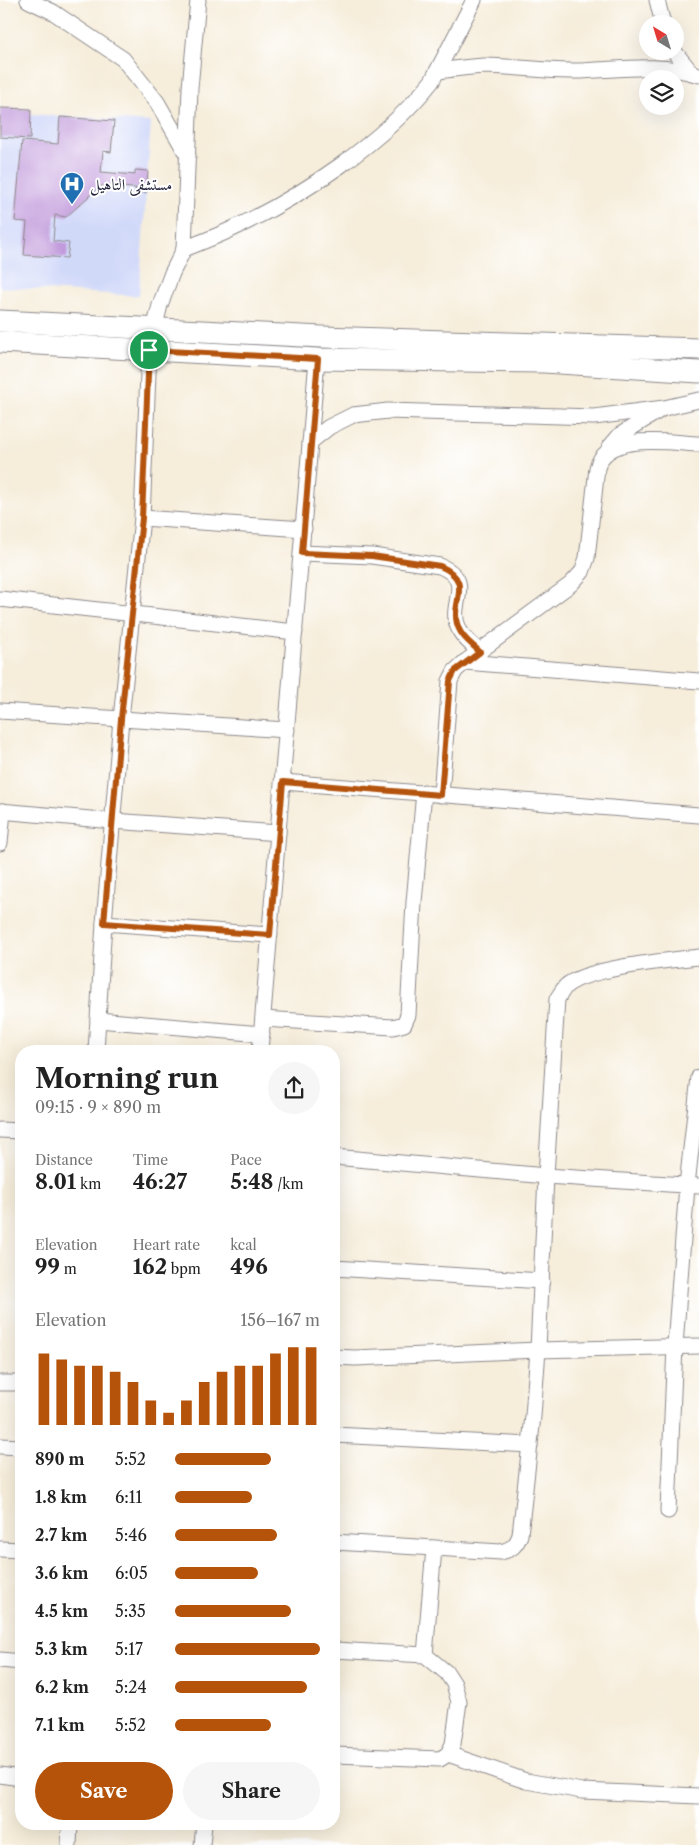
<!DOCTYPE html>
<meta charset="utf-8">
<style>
body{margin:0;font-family:"Libre Caslon Text",Amiri,serif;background:#f6f6f6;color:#222;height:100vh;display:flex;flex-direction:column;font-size:19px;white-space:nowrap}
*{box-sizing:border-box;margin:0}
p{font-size:16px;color:#767676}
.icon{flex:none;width:28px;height:28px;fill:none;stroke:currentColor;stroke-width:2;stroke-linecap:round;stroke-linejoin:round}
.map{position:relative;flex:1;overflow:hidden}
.sheet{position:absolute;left:15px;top:1045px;width:325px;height:785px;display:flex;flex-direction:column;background:#fff;border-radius:20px;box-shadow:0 5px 20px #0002}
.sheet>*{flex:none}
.needle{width:32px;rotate:322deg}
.fabs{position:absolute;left:639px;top:15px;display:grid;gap:10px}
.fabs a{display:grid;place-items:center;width:45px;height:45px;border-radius:50%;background:#fff;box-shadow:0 5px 20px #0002;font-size:25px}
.pin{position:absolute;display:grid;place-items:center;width:42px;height:42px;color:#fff;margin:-21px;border:2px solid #fff;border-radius:50%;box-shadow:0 1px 5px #0007}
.round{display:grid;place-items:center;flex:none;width:52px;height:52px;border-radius:26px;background:#f6f6f6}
.overview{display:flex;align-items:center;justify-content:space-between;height:85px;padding:0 20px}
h1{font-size:28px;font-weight:800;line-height:38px}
.figures{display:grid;grid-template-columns:repeat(3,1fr);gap:8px;height:85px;padding:5px 20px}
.figures div{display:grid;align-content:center}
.figures b{font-size:21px;font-weight:800}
.figures small{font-size:14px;font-weight:400}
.figures p{font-size:14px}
.chart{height:140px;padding:10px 20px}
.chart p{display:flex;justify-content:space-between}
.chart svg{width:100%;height:90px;margin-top:5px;stroke:#b45309;stroke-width:6}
.action{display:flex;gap:10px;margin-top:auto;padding:10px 20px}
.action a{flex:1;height:58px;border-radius:30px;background:#b45309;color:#fff;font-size:20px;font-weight:800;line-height:58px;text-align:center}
.action a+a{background:#f6f6f6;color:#222}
ul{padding:0 20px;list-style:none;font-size:16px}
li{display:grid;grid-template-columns:80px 60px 1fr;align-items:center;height:38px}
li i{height:12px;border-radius:6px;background:#b45309}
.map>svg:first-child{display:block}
.built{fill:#d1d9f9}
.building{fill:#c19adb}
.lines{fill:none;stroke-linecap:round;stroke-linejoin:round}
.street-casing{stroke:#8c888a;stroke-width:17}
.secondary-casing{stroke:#8c888a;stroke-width:23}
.street{stroke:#fff;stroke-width:15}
.secondary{stroke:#fff;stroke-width:21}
.route-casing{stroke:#fff;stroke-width:10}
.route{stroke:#b45309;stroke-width:6}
.labels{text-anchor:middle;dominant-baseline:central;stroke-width:4;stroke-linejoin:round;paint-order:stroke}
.poi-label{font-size:16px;fill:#22223b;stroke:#fff;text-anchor:start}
</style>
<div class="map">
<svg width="699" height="1845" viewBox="0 0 699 1845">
<rect width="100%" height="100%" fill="#fff"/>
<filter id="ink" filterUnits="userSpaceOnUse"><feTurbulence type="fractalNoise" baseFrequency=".02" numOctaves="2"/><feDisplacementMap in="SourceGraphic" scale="10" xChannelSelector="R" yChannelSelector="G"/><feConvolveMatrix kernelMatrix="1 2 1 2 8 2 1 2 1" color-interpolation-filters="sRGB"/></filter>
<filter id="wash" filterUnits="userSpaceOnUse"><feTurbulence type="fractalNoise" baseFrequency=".0096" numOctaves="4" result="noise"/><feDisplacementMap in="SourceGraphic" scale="20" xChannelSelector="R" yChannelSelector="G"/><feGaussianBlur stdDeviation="1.12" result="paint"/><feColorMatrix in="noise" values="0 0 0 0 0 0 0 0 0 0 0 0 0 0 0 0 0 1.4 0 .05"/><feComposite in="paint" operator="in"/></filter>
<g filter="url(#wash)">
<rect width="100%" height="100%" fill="#f6edda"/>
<!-- built -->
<polygon class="built" points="0,112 151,122 139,296 0,287"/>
<g id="blocks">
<!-- building -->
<g class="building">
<polygon points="0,108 31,109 30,139 0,137"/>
<polygon points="60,117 114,121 111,152 103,151 101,172 135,175 135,170 148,171 146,193 135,192 136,188 100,186 66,217 55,215 53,241 69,243 67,258 24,255 27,222 15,221 22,141 58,144"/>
</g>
</g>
</g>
<g filter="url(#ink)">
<use href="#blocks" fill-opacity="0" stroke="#8c888a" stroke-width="1"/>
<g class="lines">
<defs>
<g id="street">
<polyline points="28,0 53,12 123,59 157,102 188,156"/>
<polyline points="657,0 663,24"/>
<polyline points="674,51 691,72"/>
<path d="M438 71C453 69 469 67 484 66 515 66 546 72 576 71 616 70 660 62 699 75"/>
<path d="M184 249C199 243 215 237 230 230 301 197 384 142 432 81L474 0"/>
<polyline points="310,442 329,427 353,415 388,411 594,417 664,408 699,400"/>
<polyline points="609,448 620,435 660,410"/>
<polyline points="142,518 304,529"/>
<path d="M302 553 372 556 440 566C477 582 446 604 459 629 463 639 473 645 480 652"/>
<polyline points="0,599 295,632"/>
<polyline points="465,662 699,681"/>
<polyline points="0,711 287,730"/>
<polyline points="283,782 699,815"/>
<path d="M441 795 450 681 455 671 465 662 571 584 582 572 587 558 597 468C606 431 671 443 699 444"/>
<polyline points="0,811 113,821 278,833"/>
<polyline points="0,843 3,811"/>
<polyline points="104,923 270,935"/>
<polyline points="263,1019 393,1027 404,1024 408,1015 414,902 424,792"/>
<polyline points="98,1020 262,1034"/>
<polyline points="96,1051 104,923 121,719 142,518 149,350 160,305 172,273 184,249 190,88 198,0"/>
<polyline points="260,1051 317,359"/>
<polyline points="0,1130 21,1131"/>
<polyline points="334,1157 546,1176 699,1186"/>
<polyline points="334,1268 542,1281"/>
<polyline points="334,1357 355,1358 538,1350 699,1346"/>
<polyline points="0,1383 21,1383"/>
<polyline points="334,1435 530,1445"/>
<polyline points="0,1446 21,1447"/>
<polyline points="668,1511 675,1346 687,1185 699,1077"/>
<path d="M334 1542 501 1552C512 1549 516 1546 520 1535L533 1416 538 1350 546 1176 557 999C560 995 563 989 566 986 586 968 670 960 699 957"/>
<polyline points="0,1549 21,1550"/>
<polyline points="334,1650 425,1655 447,1673 454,1684 459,1702 453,1744 448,1754 440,1759 334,1755"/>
<polyline points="425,1655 434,1548"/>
<polyline points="0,1660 21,1662"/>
<polyline points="448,1754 526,1781 582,1791 699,1796"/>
<polyline points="0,1775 21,1778"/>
<polyline points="69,1845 70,1824"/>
<polyline points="202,1845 204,1824"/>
</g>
<g id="secondary">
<polyline points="0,321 322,337 699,349"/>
<polyline points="0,342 317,359 544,362 699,372"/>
</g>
</defs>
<!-- street casing -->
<use href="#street" class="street-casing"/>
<!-- secondary casing -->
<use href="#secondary" class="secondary-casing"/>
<!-- street -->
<use href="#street" class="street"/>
<!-- secondary -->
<use href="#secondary" class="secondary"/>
</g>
</g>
<g class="lines" filter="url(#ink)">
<defs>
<path id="route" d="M149 350 318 359 302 553 372 556 440 566C477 582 447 604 459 629 463 639 473 645 480 652L455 671 450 681 441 795 283 782 270 935 104 923 121 719 142 518Z"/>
</defs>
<!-- route casing -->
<use href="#route" class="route-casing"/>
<!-- route -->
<use href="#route" class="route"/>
</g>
<!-- icons -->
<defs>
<symbol id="hospital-pin" viewBox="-11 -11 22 30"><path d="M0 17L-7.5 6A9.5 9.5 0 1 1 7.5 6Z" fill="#1f6fb2" stroke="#fff"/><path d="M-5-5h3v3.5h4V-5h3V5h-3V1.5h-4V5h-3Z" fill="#fff"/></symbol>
</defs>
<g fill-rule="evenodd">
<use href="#hospital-pin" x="58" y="170" width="28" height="38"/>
</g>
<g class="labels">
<!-- poi labels -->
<g class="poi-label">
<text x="90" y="184">مستشفى التاهيل</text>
</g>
</g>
</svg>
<div class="fabs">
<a><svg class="needle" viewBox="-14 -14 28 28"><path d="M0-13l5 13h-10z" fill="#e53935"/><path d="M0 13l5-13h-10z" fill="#767676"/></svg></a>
<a><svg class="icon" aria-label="layers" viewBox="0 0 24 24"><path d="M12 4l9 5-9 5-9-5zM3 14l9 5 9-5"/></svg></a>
</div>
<div class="pin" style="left:149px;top:350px;background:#1e9e55"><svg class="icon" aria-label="arrive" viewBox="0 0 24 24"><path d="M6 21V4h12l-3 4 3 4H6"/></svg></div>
<section class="sheet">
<div class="overview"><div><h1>Morning run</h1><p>09:15 · 9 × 890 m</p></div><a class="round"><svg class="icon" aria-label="share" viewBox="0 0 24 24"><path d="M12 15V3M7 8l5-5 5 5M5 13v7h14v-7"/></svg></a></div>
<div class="figures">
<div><p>Distance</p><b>8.01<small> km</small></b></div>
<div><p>Time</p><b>46:27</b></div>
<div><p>Pace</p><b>5:48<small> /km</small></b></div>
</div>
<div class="figures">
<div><p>Elevation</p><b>99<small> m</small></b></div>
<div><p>Heart rate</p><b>162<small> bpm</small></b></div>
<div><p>kcal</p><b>496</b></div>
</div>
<div class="chart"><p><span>Elevation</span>156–167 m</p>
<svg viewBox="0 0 160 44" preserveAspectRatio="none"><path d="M5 44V9M15 44V12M25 44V15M35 44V15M45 44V18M55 44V23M65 44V32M75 44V38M85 44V32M95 44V23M105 44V18M115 44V15M125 44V15M135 44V9M145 44V6M155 44V6"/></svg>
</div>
<ul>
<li><b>890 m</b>5:52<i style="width:66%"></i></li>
<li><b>1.8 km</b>6:11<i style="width:53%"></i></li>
<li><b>2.7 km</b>5:46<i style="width:70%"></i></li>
<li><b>3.6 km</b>6:05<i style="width:57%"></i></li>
<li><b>4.5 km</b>5:35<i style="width:80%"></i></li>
<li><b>5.3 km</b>5:17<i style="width:100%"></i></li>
<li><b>6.2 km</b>5:24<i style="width:91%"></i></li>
<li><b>7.1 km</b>5:52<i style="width:66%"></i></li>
</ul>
<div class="action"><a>Save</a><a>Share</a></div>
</section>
</div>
